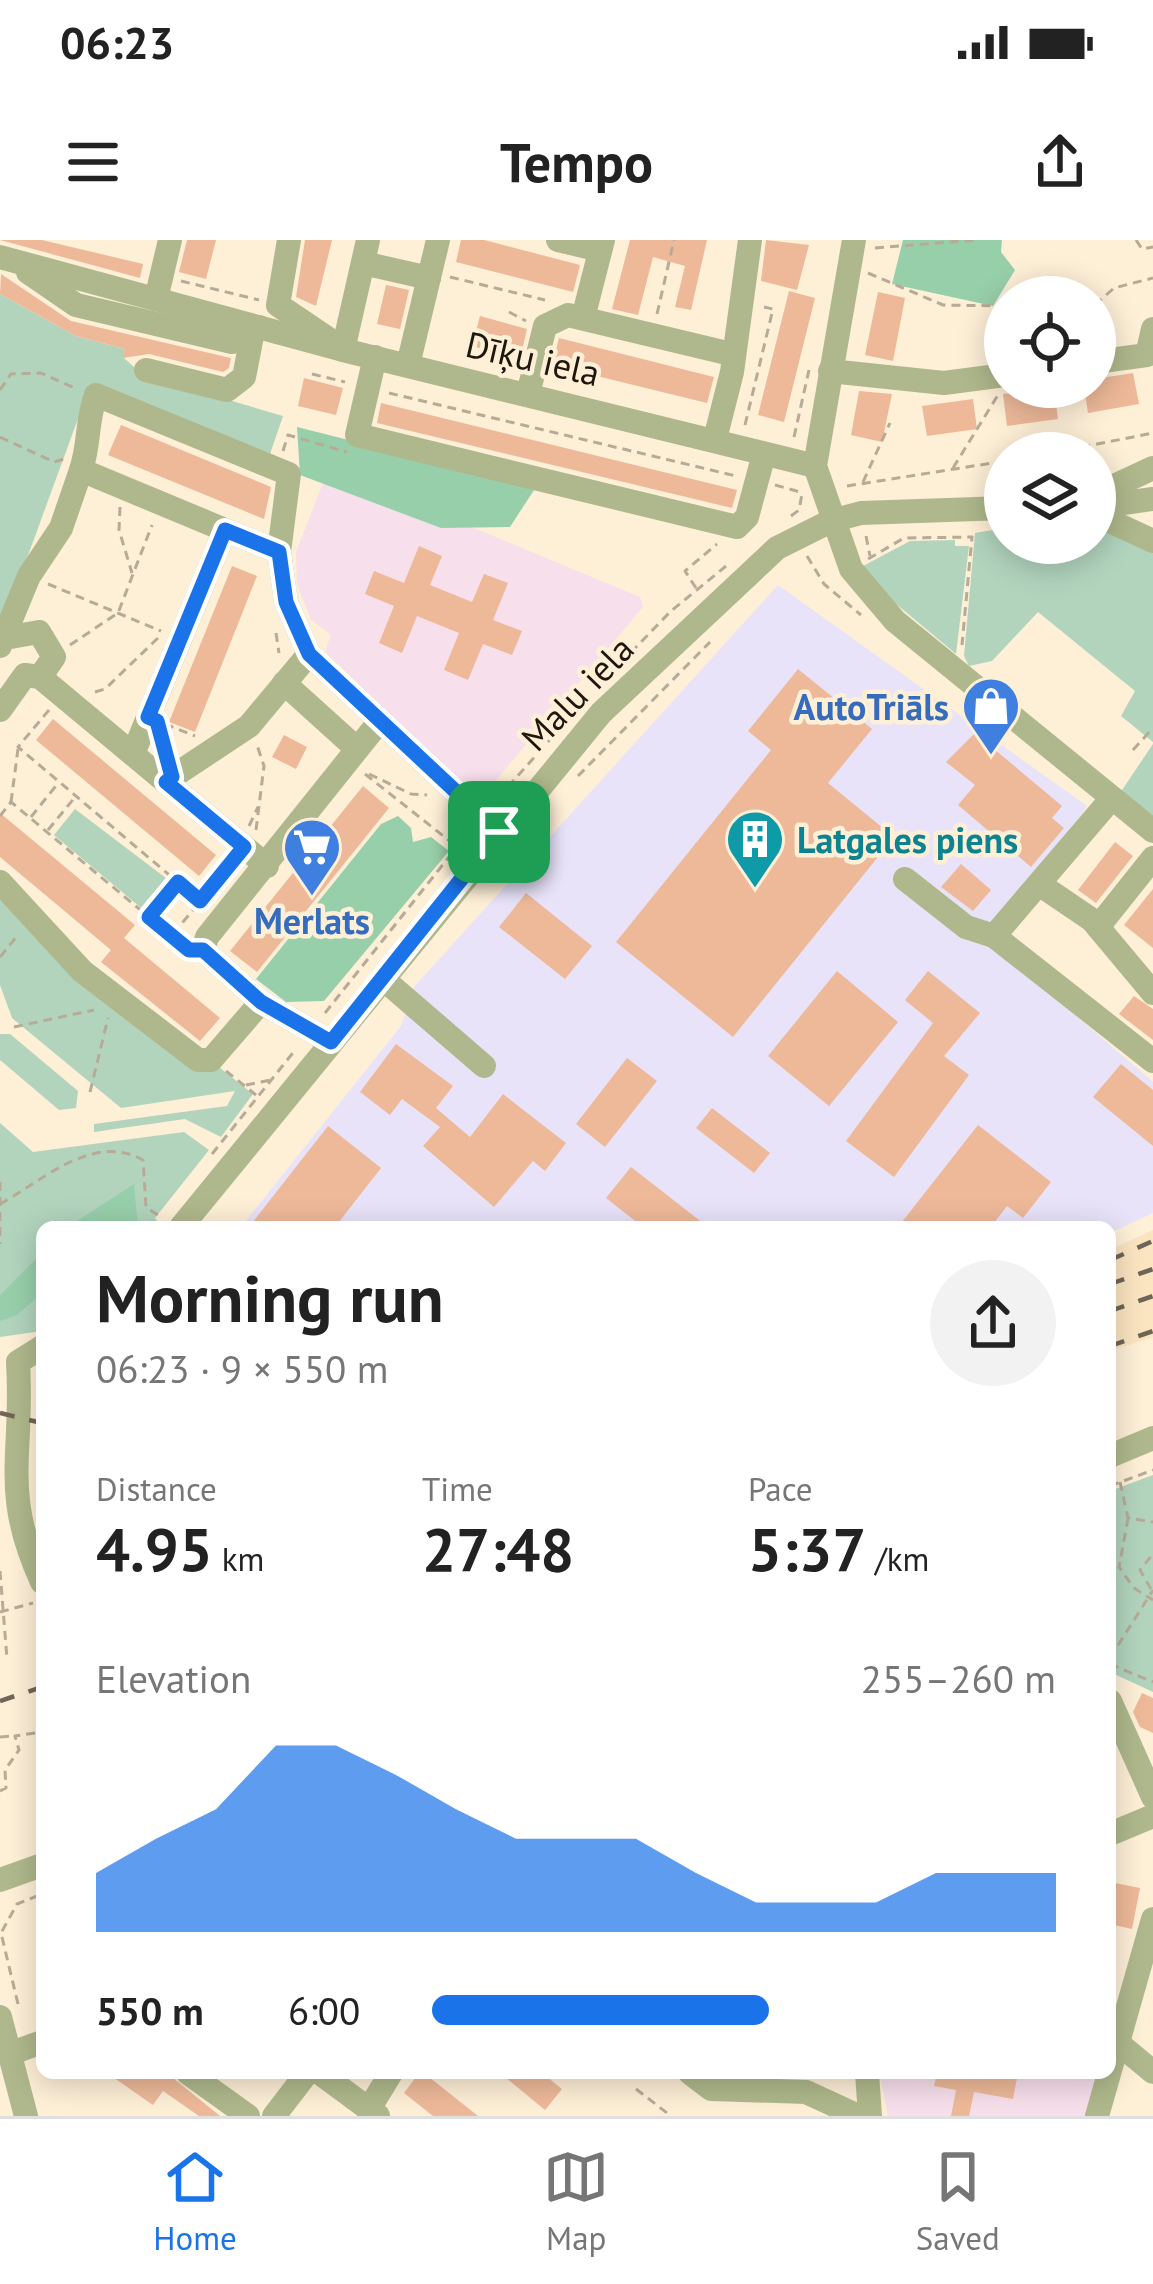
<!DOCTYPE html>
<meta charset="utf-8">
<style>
body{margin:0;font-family:"PT Sans",sans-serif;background:#f2f2f2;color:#222;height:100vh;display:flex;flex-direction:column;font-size:45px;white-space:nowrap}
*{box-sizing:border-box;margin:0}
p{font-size:39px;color:#767676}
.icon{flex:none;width:66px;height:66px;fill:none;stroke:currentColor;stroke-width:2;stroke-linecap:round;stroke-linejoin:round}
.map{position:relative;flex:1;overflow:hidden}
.drawer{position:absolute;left:36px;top:981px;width:1080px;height:858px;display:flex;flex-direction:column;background:#fff;border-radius:18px;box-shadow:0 6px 30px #0003}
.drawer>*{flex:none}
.buttons{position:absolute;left:984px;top:36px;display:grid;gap:24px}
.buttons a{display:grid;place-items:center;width:132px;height:132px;border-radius:50%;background:#fff;box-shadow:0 6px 30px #0003;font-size:60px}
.pin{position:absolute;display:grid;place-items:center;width:102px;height:102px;color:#fff;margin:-51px;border-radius:24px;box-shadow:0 6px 18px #0006}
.round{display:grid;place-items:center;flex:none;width:126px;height:126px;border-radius:63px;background:#f2f2f2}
.summary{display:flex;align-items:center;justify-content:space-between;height:204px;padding:0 60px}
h1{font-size:66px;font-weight:800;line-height:90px}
.figures{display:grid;grid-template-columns:repeat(3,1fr);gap:18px;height:204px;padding:12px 60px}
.figures div{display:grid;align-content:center}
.figures b{font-size:60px;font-weight:800}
.figures small{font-size:33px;font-weight:400}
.figures p{font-size:33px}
.chart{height:336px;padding:24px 60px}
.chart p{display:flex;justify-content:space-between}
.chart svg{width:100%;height:216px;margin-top:12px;fill:#1a73e8;opacity:.7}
ul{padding:0 60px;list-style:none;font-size:39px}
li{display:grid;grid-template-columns:192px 144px 1fr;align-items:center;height:90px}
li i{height:30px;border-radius:15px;background:#1a73e8}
.status{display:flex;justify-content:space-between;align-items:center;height:84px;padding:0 60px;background:#fff;direction:ltr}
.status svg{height:33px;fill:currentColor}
header{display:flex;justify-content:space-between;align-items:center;height:156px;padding:0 60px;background:#fff;font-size:54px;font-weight:800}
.dock{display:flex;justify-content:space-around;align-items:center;height:168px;border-top:3px solid #e0e0e0;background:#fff;font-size:33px;color:#767676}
.dock a{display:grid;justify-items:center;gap:6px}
.dock .selected{color:#1a73e8}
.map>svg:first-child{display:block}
.built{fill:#fbe4c0}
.industrial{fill:#e8e3f9}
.education{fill:#f7dfeb}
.green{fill:#b2d4bd}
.forest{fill:#98cfab}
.building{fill:#eeb999}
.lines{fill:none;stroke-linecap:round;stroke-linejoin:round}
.path{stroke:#b7ab97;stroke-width:3;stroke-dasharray:9 6;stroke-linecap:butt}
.minor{stroke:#afb88c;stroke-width:24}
.rail{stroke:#706657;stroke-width:4.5;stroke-dasharray:15 15;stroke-linecap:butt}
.route-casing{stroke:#fff;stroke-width:24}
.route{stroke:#1a73e8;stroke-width:15}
.labels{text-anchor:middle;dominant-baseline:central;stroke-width:9;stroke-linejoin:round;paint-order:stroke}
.street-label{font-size:36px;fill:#1e170d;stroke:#feefd7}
.shop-label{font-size:36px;font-weight:bold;fill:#366cbe;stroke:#feefd7;text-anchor:end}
.culture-label{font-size:36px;font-weight:bold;fill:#0d838f;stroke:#feefd7;text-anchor:start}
</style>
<div class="status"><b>06:23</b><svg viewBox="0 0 49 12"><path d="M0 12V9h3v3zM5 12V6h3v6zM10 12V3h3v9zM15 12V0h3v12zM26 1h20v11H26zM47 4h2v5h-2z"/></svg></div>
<header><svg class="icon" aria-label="menu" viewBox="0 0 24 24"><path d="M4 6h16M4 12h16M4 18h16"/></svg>Tempo<svg class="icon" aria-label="share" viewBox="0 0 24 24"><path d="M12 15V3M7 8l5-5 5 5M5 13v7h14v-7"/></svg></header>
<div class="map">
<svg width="1153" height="1876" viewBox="0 0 1153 1876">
<rect width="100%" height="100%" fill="#feefd7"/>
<!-- built -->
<polygon class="built" points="1153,990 1153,1097 1110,1111 1110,1010"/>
<!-- industrial -->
<polygon class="industrial" points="778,345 1087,566 996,707 1153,842 1153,973 1110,993 1110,987 241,987 401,786 414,747"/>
<!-- education -->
<g class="education">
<polygon points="329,228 640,357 643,367 481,558 470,554 325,411 331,395 311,380 297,344 296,312"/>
<polygon points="880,1833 1098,1833 1086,1876 888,1876"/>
</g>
<!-- green -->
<g class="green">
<polygon points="0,54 76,96 125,109 124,118 143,135 283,176 269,217 90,146 0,392"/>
<polygon points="1095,285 1153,308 1153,502 1121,476 1135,451 1038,372 992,421 969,426 964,416 975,293 1005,288 1005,303 1095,303"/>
<polygon points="955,300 955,306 969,306 956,414 889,358 863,326 910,301"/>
<polygon points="1153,504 1153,582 1120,553"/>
<polygon points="75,569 171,642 146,672 54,595"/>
<polygon points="0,654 253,854 221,897 185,879 94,892 94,884 227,866 235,851 121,868 12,778 0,745"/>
<polygon points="0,794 10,794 78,851 76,868 59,870 0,820"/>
<polygon points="0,883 33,912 184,892 209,910 155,978 162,987 42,987 42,1091 0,1097"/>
<polygon points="1153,1235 1153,1452 1110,1432 1110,1251"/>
</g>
<!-- forest -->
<g class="forest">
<polygon points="903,0 1002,0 1001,12 1015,30 993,66 892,44"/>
<polygon points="297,187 536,247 510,287 441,288 300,235"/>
<polygon points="398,576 411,588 413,602 431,597 449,611 324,761 286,762 256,739 381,584"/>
<polygon points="134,944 138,987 68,987"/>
<polygon points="42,1013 42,1053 17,1075 0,1081 0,1055"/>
</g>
<!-- building -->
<g class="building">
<polygon points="0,0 42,0 143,24 140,38"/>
<polygon points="187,0 216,0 206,39 179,32"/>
<polygon points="305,0 332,0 316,66 296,57"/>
<polygon points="461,0 484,0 580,25 573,52 456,22"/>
<polygon points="630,0 707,0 691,70 675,67 685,26 653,17 638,75 612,69"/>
<polygon points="766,0 809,5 797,50 761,41"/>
<polygon points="1,34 71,81 231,118 229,128 223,132 149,114 123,118 125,109 76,96 0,54"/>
<polygon points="386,45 409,50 400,89 377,84"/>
<polygon points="789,51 815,58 784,182 758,175"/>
<polygon points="878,52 905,58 893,121 865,115"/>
<polygon points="480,76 527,89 520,119 472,106"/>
<polygon points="559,98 714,137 707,163 552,125"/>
<polygon points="1133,133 1139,164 1088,173 1084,147 1095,147 1095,139"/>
<polygon points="304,138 343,148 336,175 298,166"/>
<polygon points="1054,147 1058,179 1007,186 1003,154"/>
<polygon points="859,151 892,154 882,202 851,195"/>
<polygon points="973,159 977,189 927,196 922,166"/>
<polygon points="381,163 737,250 732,268 377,183"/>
<polygon points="121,185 271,247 264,279 108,215"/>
<polygon points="419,306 442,316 430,345 472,362 484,334 508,343 493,380 522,391 512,415 483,404 468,440 444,430 459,393 417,376 402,413 379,403 394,366 365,354 374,331 404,343"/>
<polygon points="232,326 257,336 195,492 169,482"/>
<polygon points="798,429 872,489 828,543 894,597 733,797 616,702 771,510 748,491"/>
<polygon points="53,479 216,615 199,636 36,500"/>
<polygon points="975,493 1062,566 1052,578 1064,588 1031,627 958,565 975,545 946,522"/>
<polygon points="284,495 307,507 296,529 272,517"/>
<polygon points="363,546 389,568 257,732 230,711"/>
<polygon points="0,573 135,685 124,698 220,778 200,801 101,722 111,710 0,617"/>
<polygon points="1115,602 1133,616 1096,663 1078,650"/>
<polygon points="961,624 991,650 973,671 941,647"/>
<polygon points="1153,649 1153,708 1124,685"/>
<polygon points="526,653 592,706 565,739 499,687"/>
<polygon points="837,731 898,782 829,866 768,816"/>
<polygon points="928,731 980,773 944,816 969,835 894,937 846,901 933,783 905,760"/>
<polygon points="1134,756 1153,769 1153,800 1119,774"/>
<polygon points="396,804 453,846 436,868 470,897 503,854 566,903 545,931 533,921 494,967 423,906 440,887 402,859 390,875 360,852"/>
<polygon points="627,818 657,841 605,907 576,884"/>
<polygon points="1121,824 1153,850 1153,906 1093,857"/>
<polygon points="712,868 770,913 754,933 696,888"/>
<polygon points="978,885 1051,942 1023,978 1007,966 991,987 898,987"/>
<polygon points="328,886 381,928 335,987 249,987"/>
<polygon points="631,927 708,987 643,987 606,958"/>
<polygon points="1142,1453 1153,1458 1153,1493 1140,1487 1133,1472"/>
<polygon points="1110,1642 1140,1648 1132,1689 1110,1684"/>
<polygon points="107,1833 167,1833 220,1876 199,1876 163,1851 153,1865"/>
<polygon points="419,1833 424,1833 478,1876 433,1876 404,1853"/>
<polygon points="500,1833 542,1833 562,1849 545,1870"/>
<polygon points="937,1833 1018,1833 1013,1859 974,1852 969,1876 951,1876 956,1850 934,1846"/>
</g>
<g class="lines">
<!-- path -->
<g class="path">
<polyline points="1136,0 1142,9 1153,7"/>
<polyline points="875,8 976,0"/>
<polyline points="868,33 943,65 1005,66"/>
<polyline points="450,37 545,60"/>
<polyline points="181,41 259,60"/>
<polyline points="1095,65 1114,48 1153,38"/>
<polyline points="509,72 526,81"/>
<polyline points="657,74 674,0"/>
<polyline points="312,134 345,142"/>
<polyline points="0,150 11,134 41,133 77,149"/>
<polyline points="389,153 736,236"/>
<polyline points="745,185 773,69 764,67"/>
<polyline points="0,197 54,222 64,219"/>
<polyline points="794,197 809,130"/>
<polyline points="283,211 288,195 347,212"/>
<polyline points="1052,213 1153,193"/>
<polyline points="953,228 998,155"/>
<polyline points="863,242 890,183"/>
<polyline points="775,245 800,252"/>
<polyline points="847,246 1005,221"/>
<polyline points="120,267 119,290 132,333"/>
<polyline points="791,276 799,270 802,254"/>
<polyline points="866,296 870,316"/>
<polyline points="807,316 824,344 861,375"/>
<polyline points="868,319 904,298 972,297 962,405"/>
<polyline points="48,344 161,391"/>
<polyline points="696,348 685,331 717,304"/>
<polyline points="276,393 279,413"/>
<polyline points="70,405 118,373 152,285"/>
<polyline points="610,434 671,371 726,326"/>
<polyline points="95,452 105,449 159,397"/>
<polyline points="49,470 18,507 200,661"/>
<polyline points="165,484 195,496"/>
<polyline points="1133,510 1153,488"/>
<polyline points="365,534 456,606"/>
<polyline points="369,534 411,554 427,555"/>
<polyline points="578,536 710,402"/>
<polyline points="498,558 555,494"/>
<polyline points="11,562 18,509"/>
<polyline points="0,576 11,562 180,703"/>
<polyline points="31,577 59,542"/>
<polyline points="249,586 258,567"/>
<polyline points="48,590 76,556"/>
<polyline points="256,590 264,526 257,505"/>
<polyline points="149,677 176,644"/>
<polyline points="173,694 232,623"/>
<polyline points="0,717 18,695"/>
<polyline points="325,773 468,593"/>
<polyline points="14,787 94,770"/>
<polyline points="226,831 256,855"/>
<polyline points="246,845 271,840"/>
<polyline points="90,852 108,778"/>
<polyline points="212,914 296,809"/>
<polyline points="0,942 0,1004"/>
<path d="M0 964C42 941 93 892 143 920L146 967 162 978"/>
<polyline points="1120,1242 1128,1278 1153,1282"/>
<polyline points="1110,1246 1153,1230"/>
<polyline points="1128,1278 1119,1327 1134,1348 1153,1360"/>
<polyline points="0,1331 7,1419"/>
<polyline points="1151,1349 1140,1330 1153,1314"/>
<polyline points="0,1372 33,1363"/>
<polyline points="1110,1418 1153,1350"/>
<polyline points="1110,1424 1153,1442"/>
<polyline points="0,1497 14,1496"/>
<polyline points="0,1551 6,1548 5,1530 19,1510 15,1496 42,1492"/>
<polyline points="18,1764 1,1693 17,1664 42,1654"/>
<polyline points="636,1849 671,1876"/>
</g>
<!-- minor -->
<g class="minor">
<polyline points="289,0 278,65 327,98"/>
<polyline points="558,0 600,10"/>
<polyline points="854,0 815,226 851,329 895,381 1153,591"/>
<polyline points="0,17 343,110 815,226"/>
<polyline points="363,23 429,38"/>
<polyline points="28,32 76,65 232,102 259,87"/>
<polyline points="156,59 170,0"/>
<polyline points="583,78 603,0"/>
<polyline points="343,110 368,0"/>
<polyline points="375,117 357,195 737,287 747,277 764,214"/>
<polyline points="1095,122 1147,115 1153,89"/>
<polyline points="408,125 438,0"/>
<polyline points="146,130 227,150 244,137 253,91"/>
<polyline points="830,131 944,143 1005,135"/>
<polyline points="528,154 545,86 568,75 731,114"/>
<polyline points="715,199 732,132 750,0"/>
<polyline points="1095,255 1153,228"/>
<polyline points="1095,267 1153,259"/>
<polyline points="1095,274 1153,301"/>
<path d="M225 290 81 230C90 203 86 182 96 155L289 234 279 312"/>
<polyline points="5,398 39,392 54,417 40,437"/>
<polyline points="0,406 29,336 61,288 81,230"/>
<polyline points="284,443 356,508"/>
<polyline points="0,470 25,435 40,437 267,626"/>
<polyline points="133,514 225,290 279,312 286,362 309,414 499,592"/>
<polyline points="166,541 249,486 309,414"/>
<polyline points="905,639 966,687 994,696 1153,821"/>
<polyline points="0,642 82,731 198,820 211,820 261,762"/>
<polyline points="1039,644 1092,680 1153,753"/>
<polyline points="1098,687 1153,618"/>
<polyline points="994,696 1112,558"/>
<polyline points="382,738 484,826"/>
<polyline points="331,802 261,762 203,710 207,697 379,482"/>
<polyline points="181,987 601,473 777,308 831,281 861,273 1005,268"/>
<path d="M42 1107 18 1122C24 1216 0 1250 42 1342"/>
<polyline points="1110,1216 1153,1198"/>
<polyline points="1110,1461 1153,1557"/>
<polyline points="1110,1594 1153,1576"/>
<polyline points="0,1640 42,1625"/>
<polyline points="0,1777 26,1876"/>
<polyline points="1112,1798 1153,1832"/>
<polyline points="9,1814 42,1802"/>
<polyline points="188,1833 248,1876"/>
<polyline points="320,1833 378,1876"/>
<polyline points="690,1833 711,1849 806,1852 858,1876"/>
<polyline points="867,1833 870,1876"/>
<polyline points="369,1869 391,1833"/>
<polyline points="274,1876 307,1833"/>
<polyline points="1097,1876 1153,1679"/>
</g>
<!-- rail -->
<g class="rail">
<polyline points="1110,1020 1153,1001"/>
<polyline points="1110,1044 1153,1029"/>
<polyline points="1110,1071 1153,1056"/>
<polyline points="1110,1106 1153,1091"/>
<polyline points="0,1173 42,1183"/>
<polyline points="0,1461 42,1447"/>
</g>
</g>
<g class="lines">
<defs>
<polygon id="route" points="225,290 279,312 286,362 309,414 499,592 331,802 261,762 203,710 189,710 149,677 178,642 200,661 244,607 166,542 172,537 157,481 148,477"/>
</defs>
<!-- route casing -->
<use href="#route" class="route-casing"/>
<!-- route -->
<use href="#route" class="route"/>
</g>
<!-- icons -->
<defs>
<symbol id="shop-pin" viewBox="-11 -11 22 30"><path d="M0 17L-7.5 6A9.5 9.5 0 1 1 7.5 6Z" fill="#3f7fe0" stroke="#feefd7"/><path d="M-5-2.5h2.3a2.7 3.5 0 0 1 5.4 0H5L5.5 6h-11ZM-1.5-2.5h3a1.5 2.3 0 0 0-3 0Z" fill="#fff"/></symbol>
<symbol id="building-pin" viewBox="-11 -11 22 30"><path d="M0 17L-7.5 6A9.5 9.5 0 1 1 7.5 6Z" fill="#0f9aa8" stroke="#feefd7"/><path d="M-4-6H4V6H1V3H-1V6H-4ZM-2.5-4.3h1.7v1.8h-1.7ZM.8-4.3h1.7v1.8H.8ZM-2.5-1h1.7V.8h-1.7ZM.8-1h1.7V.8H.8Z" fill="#fff"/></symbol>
<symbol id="supermarket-pin" viewBox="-11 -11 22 30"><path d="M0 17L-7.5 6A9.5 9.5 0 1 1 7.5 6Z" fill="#3f7fe0" stroke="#feefd7"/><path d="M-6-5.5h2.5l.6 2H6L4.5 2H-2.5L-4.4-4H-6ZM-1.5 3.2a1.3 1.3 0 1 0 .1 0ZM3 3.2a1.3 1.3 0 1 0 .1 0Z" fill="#fff"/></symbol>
</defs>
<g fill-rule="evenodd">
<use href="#shop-pin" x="958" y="433" width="66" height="90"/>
<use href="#building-pin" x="722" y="566" width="66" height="90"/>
<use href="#supermarket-pin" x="279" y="574" width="66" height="90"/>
</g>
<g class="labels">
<!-- street labels -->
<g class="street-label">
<text transform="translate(533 118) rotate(13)">Dīķu iela</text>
<text transform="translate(577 453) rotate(-46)">Malu iela</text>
</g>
<!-- shop labels -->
<g class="shop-label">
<text x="949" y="466">AutoTriāls</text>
<text x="312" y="680" text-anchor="middle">Merlats</text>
</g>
<!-- culture labels -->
<g class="culture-label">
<text x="797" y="599">Latgales piens</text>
</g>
</g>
</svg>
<div class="buttons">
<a><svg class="icon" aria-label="locate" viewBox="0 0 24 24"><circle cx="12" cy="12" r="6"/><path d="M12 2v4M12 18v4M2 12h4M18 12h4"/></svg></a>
<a><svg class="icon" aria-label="layers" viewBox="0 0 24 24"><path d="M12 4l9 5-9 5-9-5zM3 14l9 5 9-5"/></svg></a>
</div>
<div class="pin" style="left:499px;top:592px;background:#1e9e55"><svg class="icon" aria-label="arrive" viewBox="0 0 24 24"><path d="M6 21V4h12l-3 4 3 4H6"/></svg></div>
<section class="drawer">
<div class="summary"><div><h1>Morning run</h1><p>06:23 · 9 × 550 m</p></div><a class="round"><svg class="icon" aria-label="share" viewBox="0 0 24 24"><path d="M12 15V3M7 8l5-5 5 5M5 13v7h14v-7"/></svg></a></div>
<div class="figures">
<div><p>Distance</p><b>4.95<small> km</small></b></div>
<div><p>Time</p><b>27:48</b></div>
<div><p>Pace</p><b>5:37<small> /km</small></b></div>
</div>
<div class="chart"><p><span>Elevation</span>255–260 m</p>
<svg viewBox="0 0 160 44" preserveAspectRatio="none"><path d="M0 44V32L10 25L20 19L30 6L40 6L50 12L60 19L70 25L80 25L90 25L100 32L110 38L120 38L130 38L140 32L150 32L160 32V44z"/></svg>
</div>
<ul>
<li><b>550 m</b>6:00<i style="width:54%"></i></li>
</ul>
</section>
</div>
<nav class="dock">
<a class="selected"><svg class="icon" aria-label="home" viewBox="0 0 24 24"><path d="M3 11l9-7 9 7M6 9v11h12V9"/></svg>Home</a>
<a><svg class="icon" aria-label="map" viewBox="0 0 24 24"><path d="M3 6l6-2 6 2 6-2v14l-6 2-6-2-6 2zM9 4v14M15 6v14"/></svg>Map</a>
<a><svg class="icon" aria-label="saved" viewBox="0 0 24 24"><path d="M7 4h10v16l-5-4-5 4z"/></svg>Saved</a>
</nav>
